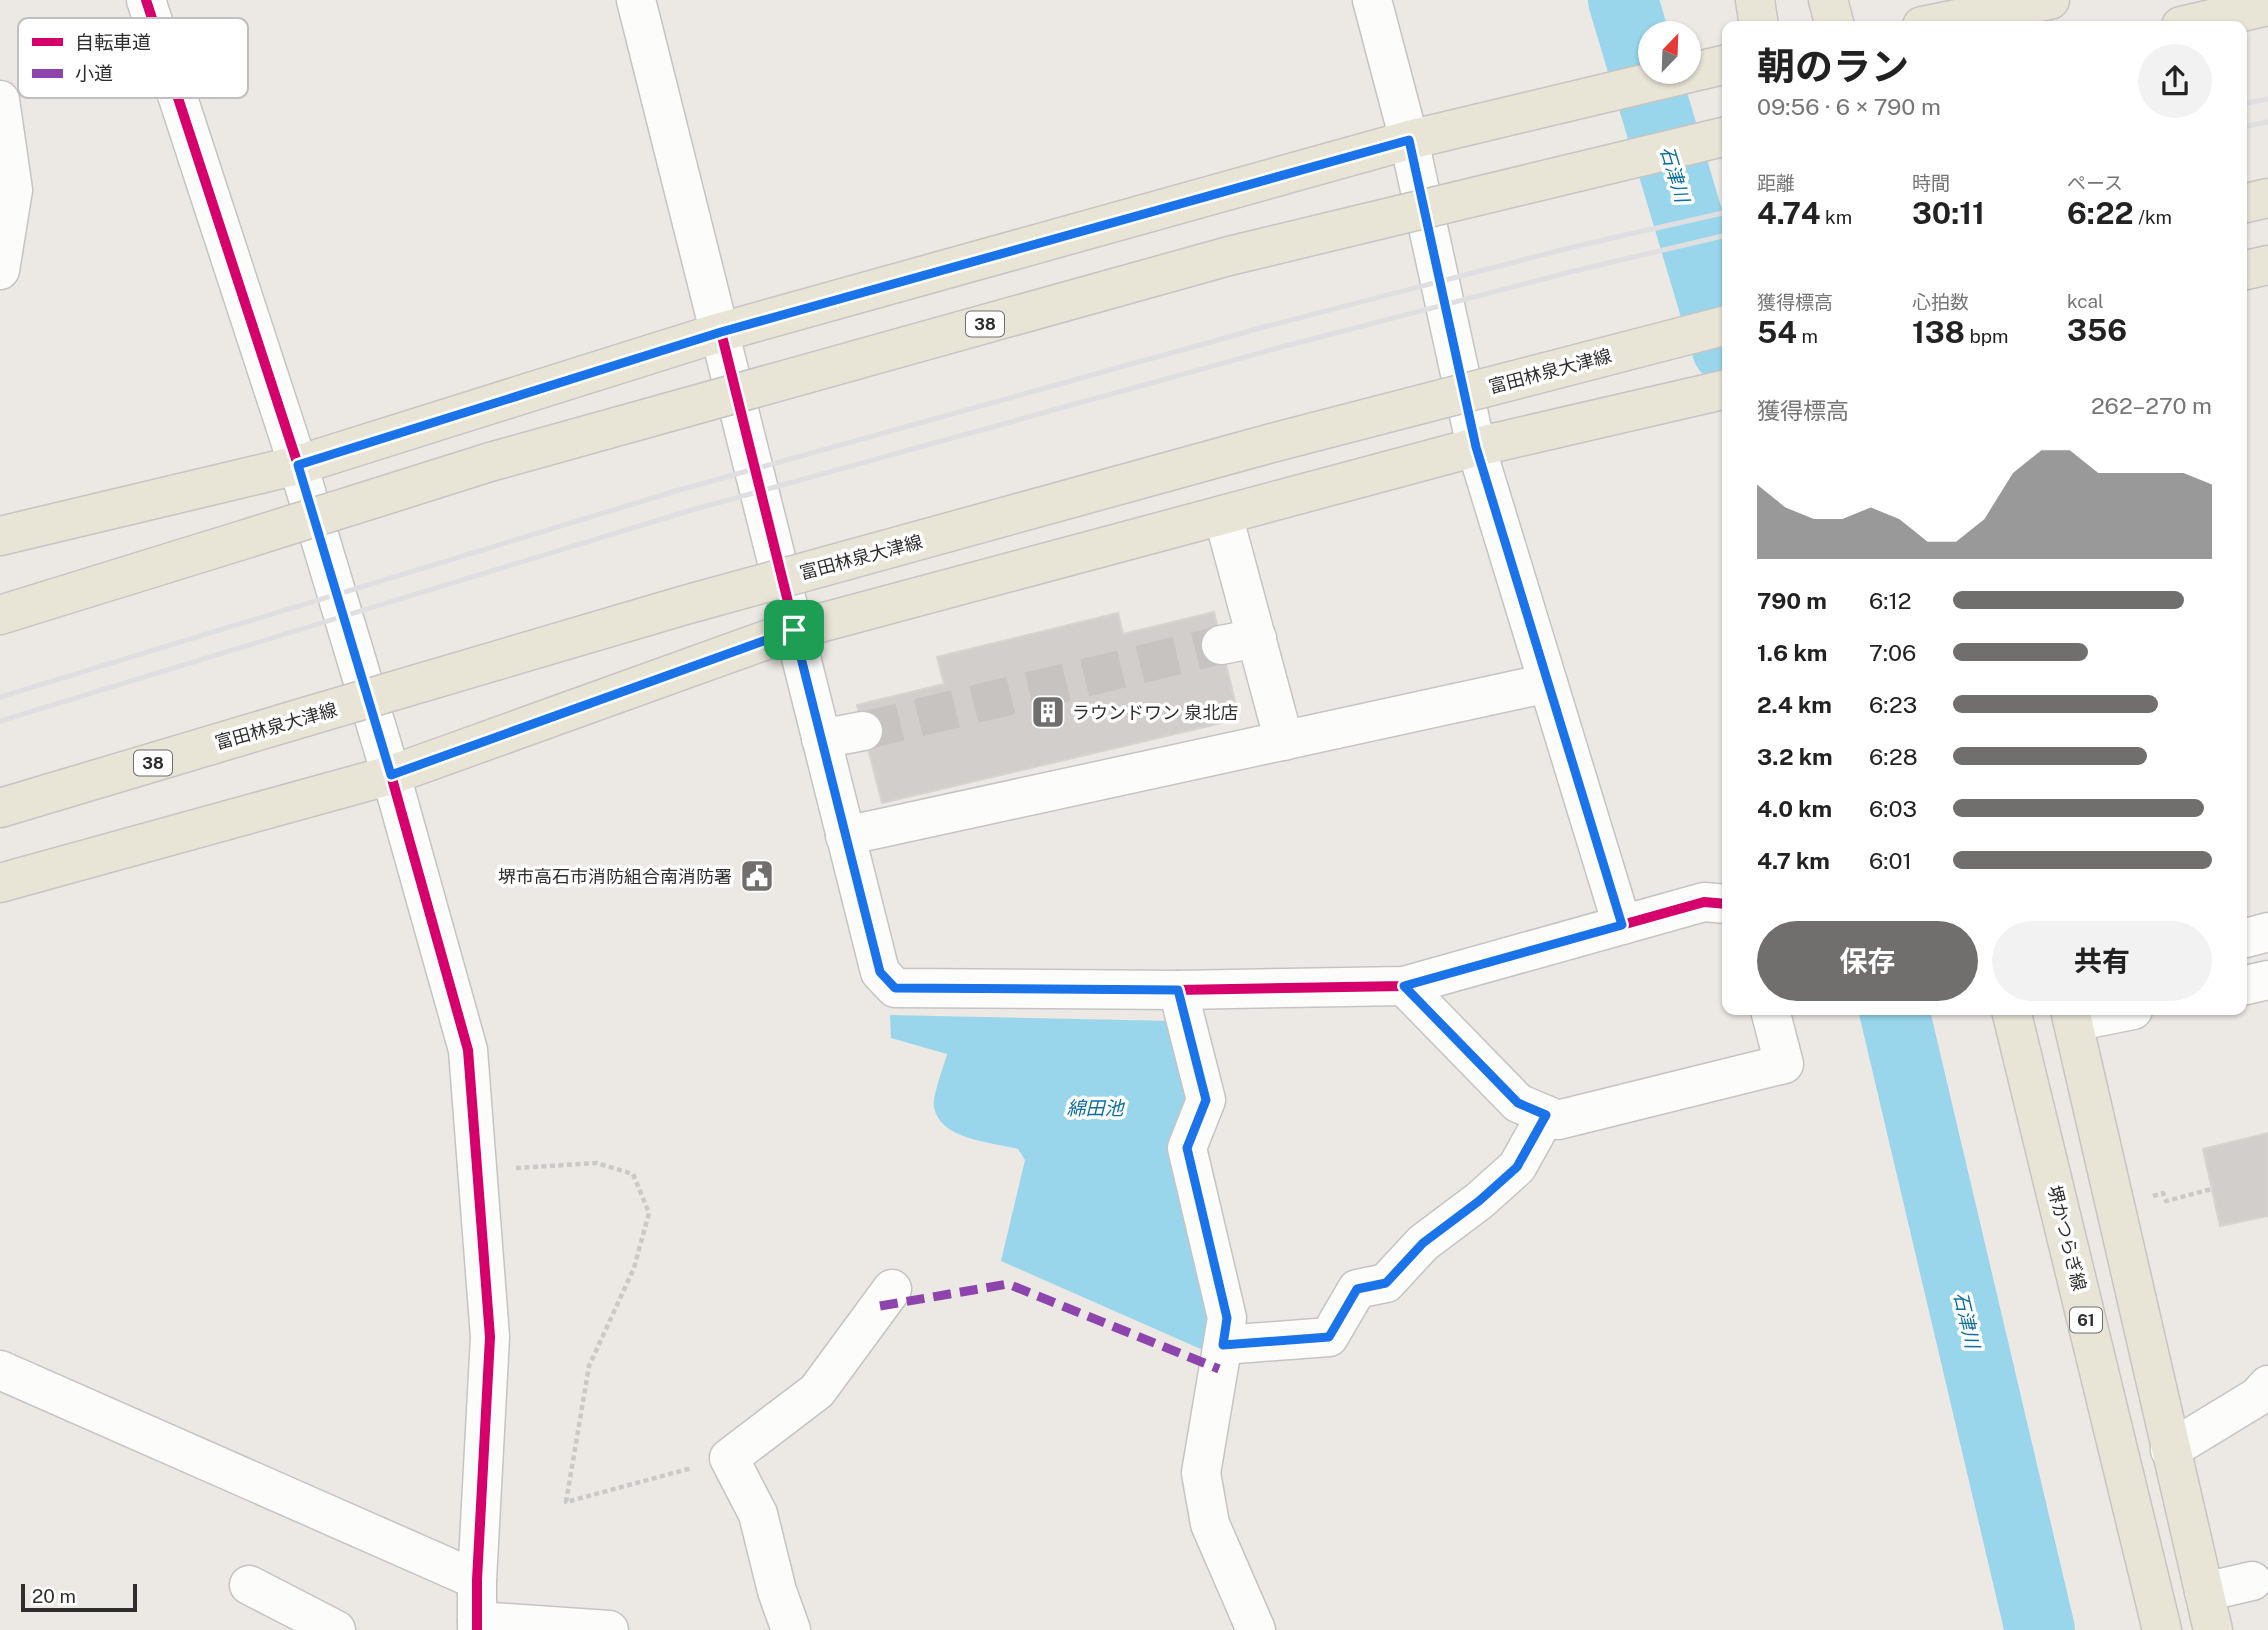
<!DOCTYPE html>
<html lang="ja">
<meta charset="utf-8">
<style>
body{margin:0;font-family:"Public Sans","Noto Sans JP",sans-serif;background:#f2f2f2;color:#222;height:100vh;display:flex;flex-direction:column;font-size:26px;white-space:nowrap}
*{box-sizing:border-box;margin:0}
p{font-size:23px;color:#767676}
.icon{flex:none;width:38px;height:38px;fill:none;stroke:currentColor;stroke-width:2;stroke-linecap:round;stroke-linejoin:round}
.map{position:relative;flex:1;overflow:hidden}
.panel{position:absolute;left:1722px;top:21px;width:525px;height:994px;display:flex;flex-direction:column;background:#fff;border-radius:14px;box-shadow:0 2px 5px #0004}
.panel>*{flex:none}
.needle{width:46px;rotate:23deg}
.buttons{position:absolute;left:1638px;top:21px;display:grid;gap:14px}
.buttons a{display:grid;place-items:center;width:63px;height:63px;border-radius:50%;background:#fff;box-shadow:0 2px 5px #0004;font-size:35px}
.scale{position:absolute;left:21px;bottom:18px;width:116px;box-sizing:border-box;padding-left:7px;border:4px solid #2e2e2e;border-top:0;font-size:19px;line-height:24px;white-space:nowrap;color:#2e2e2e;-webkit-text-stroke:5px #fff;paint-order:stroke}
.pin{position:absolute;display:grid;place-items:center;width:60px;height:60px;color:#fff;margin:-30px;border-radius:14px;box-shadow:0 4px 10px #0006}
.round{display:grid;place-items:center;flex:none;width:74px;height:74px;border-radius:37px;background:#f2f2f2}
.overview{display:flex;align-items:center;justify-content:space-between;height:119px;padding:0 35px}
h1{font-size:38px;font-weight:700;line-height:52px}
.stats{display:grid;grid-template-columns:repeat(3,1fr);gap:10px;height:119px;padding:7px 35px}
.stats div{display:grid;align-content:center}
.stats b{font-size:30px;font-weight:700}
.stats small{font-size:19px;font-weight:400}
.stats p{font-size:19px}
.chart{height:196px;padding:14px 35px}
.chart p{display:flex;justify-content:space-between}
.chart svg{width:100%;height:126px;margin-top:7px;fill:#706f6e;opacity:.7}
.button{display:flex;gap:14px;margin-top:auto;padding:14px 35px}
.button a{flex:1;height:80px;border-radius:42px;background:#706f6e;color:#fff;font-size:28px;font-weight:700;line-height:80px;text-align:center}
.button a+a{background:#f2f2f2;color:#222}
ul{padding:0 35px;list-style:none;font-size:23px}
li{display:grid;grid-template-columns:112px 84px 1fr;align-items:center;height:52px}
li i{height:18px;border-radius:9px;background:#706f6e}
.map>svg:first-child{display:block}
.water{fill:#99d6ec}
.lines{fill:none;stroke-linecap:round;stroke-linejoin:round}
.river{stroke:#99d6ec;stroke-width:70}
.building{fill:#d1cecb;stroke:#d7d4d0;stroke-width:2}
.minor-tunnel{stroke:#c6c3c0;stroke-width:38;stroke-dasharray:38 19;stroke-linecap:butt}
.minor-casing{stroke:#c5c4c5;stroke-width:41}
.major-casing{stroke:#c6c5c4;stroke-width:41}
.path{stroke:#c9c9c8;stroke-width:4.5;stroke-dasharray:5 3.5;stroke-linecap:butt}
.minor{stroke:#fcfcfb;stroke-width:38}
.major{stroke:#e8e4d6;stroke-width:38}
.rail{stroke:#dfdfe1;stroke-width:5}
.major-bridge-casing{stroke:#c6c5c4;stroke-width:41;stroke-linecap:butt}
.major-bridge{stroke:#e8e4d6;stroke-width:38}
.quiet{stroke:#8e44ad;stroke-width:9;stroke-dasharray:18 9;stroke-linecap:butt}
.cycleway-casing{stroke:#fff;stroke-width:15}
.cycleway{stroke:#d6006c;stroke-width:10}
.route-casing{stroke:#fff;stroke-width:14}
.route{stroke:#1a73e8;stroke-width:9}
.labels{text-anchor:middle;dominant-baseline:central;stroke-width:7;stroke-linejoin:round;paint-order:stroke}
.shield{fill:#fff;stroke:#6d6d6d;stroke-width:2}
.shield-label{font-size:16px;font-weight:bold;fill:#2e2e2e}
.street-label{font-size:18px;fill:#2e2e2e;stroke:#fff}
.poi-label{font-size:18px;fill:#2e2e2e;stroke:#fff;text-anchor:start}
.water-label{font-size:19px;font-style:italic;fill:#0d6fa3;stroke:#fff}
.key{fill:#fff;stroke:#c0c0c0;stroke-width:2}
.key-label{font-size:19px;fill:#2e2e2e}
</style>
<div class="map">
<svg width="2268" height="1630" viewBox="0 0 2268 1630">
<rect width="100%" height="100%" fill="#ece8e4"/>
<!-- water -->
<path class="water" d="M890 1015 1173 1021 1189 1105 1213 1326 1203 1350 1001 1261 1025 1160 1018 1149C992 1142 940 1140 934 1107 932 1096 944 1066 947 1054L891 1038Z"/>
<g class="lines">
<!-- river -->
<g class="river">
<polyline points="1623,0 1727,349"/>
<polyline points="1894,1010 2040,1630"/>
</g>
</g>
<!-- building -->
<g class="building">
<polygon points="1214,612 1239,719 882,803 857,705 944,684 937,657 1118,613 1123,634"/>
<polygon points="2268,1133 2268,1216 2220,1226 2203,1149"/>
</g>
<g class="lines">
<!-- minor-tunnel -->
<polyline class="minor-tunnel" points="863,731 1221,645"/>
<defs>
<g id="minor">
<polyline points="146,0 298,465 391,775 468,1050 490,1337 477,1580 477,1630"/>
<polyline points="636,0 880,972 895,988 1178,990 1404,986 1704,902 1727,904"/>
<polyline points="1372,0 1409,140 1476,447 1622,925"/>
<polyline points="0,100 13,190 0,270"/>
<polyline points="1223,515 1284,741"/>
<polyline points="1221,645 1257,638"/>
<polyline points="821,739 863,731"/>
<polyline points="845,836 1548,683"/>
<polyline points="2242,939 2268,932"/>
<polyline points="1404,986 1518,1103 1558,1120 1784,1064 1770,1010"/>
<polyline points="2242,986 2268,980"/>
<polyline points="1178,990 1206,1100 1187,1148 1227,1318 1201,1473 1210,1524 1256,1630"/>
<polyline points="2073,1022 2133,1010"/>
<polyline points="1223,1345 1329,1337 1357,1289 1386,1283 1423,1243 1479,1201 1517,1167 1546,1115"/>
<polyline points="0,1370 477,1580"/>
<polyline points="2170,1450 2257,1397 2268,1385"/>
<polyline points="249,1585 336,1630"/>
<polyline points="2204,1592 2252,1581"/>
<polyline points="477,1621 609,1630"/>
<polyline points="791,1630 777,1591 758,1514 729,1458 817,1391 892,1289"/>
</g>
<g id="major">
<polyline points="1755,0 1759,26"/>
<polyline points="1828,0 1835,26"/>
<polyline points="1922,26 2050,0"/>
<polyline points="2181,26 2268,6"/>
<polyline points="2242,204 2268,198"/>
<polyline points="2242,271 2268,265"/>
<polyline points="0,536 298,465 721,332 1409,140 1727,64"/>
<polyline points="0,615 249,538"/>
<polyline points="0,808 305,717"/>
<polyline points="0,883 391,775 794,630 1476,447 1727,389"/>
<polyline points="2011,1010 2162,1630"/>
<polyline points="2070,1010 2213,1630"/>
</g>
</defs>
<!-- minor casing -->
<use href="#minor" class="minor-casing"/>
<!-- major casing -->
<use href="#major" class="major-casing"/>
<!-- path -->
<g class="path">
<polyline points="516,1168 597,1163 633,1174 649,1213 634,1268 589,1366 566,1502 692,1468"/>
<polyline points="2153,1196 2163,1193 2166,1201 2212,1189"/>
</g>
<!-- minor -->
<use href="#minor" class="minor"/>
<!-- major -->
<use href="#major" class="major"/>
<!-- rail -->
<g class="rail">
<polyline points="2242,104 2268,99"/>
<polyline points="2242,127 2268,122"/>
<polyline points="0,697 679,490 1268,326 1573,247 1727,212"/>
<polyline points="0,721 685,512 1274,349 1578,270 1727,235"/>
</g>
<defs>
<g id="major-bridge">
<polyline points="249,538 490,462 1229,256 1727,136"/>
<polyline points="305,717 685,605 1268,444 1727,325"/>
</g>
</defs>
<!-- major-bridge casing -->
<use href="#major-bridge" class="major-bridge-casing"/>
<!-- major-bridge -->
<use href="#major-bridge" class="major-bridge"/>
<!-- quiet -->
<polyline class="quiet" points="880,1306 1008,1284 1219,1369"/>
<defs>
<g id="cycleway">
<polyline points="146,0 298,465 391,775 468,1050 490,1337 477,1580 477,1630"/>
<polyline points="721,332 880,972 895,988 1178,990 1404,986 1704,902 1727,904"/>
</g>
</defs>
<!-- cycleway casing -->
<use href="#cycleway" class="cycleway-casing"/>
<!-- cycleway -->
<use href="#cycleway" class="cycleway"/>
</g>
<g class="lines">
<defs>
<polygon id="route" points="1409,140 1476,447 1622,925 1404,986 1518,1103 1546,1115 1517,1167 1479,1201 1423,1243 1386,1283 1357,1289 1329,1337 1223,1345 1227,1318 1187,1148 1206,1100 1178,990 895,988 880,972 794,630 391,775 298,465 721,332"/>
</defs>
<!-- route casing -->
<use href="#route" class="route-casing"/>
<!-- route -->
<use href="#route" class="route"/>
</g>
<!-- icons -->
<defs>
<symbol id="building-square" viewBox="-11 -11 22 22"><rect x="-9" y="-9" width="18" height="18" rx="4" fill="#706f6e" stroke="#fff"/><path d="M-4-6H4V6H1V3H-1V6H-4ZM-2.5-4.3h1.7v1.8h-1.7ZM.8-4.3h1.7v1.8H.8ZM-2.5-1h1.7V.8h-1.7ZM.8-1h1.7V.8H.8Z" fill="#fff"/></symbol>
<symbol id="civic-square" viewBox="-11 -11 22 22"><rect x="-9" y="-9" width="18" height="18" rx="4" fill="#706f6e" stroke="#fff"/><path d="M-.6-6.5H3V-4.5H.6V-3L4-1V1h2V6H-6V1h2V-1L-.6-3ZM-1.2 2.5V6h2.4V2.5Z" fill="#fff"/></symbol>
</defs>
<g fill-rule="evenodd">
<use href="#building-square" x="1029" y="693" width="38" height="38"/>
<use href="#civic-square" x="738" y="857" width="38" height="38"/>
</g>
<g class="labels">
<!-- shield labels -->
<g class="shield">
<rect x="966" y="311.5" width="38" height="25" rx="5"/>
<rect x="134" y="750.5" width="38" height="25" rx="5"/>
<rect x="2070" y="1307.5" width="32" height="25" rx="5"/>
</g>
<g class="shield-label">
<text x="985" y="324">38</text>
<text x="153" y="763">38</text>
<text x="2086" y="1320">61</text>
</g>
<!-- street labels -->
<g class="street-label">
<text transform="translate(1550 371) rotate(-15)">富田林泉大津線</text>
<text transform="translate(861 557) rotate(-15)">富田林泉大津線</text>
<text transform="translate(276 726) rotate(-16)">富田林泉大津線</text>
<text transform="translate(2067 1238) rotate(76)">堺かつらぎ線</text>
</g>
<!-- poi labels -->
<g class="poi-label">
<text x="1072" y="712">ラウンドワン 泉北店</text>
<text x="732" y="876" text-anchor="end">堺市高石市消防組合南消防署</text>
</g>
<!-- water labels -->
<g class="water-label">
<text transform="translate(1675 174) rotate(73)">石津川</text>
<text x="1095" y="1108">綿田池</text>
<text transform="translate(1967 1320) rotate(77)">石津川</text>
</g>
</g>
<!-- legend -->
<rect x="18" y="18" width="230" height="80" rx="10" class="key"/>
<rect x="32" y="38" width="31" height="8" fill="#d6006c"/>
<rect x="32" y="69" width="31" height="9" fill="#8e44ad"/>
<g class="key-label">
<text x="75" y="49">自転車道</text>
<text x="75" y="80">小道</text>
</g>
</svg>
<div class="buttons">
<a><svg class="needle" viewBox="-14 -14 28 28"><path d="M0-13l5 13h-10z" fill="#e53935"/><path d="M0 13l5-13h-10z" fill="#767676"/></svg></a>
</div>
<div class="scale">20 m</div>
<div class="pin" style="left:794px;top:630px;background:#1e9e55"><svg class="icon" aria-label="arrive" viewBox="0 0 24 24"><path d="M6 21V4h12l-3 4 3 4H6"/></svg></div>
<section class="panel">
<div class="overview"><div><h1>朝のラン</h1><p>09:56 · 6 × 790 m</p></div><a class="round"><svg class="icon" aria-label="share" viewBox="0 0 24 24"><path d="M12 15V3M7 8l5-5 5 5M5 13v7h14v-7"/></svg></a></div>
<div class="stats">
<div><p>距離</p><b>4.74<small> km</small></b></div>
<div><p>時間</p><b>30:11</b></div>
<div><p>ペース</p><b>6:22<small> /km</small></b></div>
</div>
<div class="stats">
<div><p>獲得標高</p><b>54<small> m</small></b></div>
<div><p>心拍数</p><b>138<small> bpm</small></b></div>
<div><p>kcal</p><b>356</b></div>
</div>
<div class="chart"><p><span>獲得標高</span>262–270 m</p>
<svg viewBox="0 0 160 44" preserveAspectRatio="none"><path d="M0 44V18L10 26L20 30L30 30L40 26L50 30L60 38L70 38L80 30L90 14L100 6L110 6L120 14L130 14L140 14L150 14L160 18V44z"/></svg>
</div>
<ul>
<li><b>790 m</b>6:12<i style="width:89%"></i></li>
<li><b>1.6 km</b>7:06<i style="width:52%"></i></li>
<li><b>2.4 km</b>6:23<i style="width:79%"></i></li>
<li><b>3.2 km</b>6:28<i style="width:75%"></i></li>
<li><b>4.0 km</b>6:03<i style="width:97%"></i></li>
<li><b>4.7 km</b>6:01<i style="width:100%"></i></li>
</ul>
<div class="button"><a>保存</a><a>共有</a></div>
</section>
</div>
